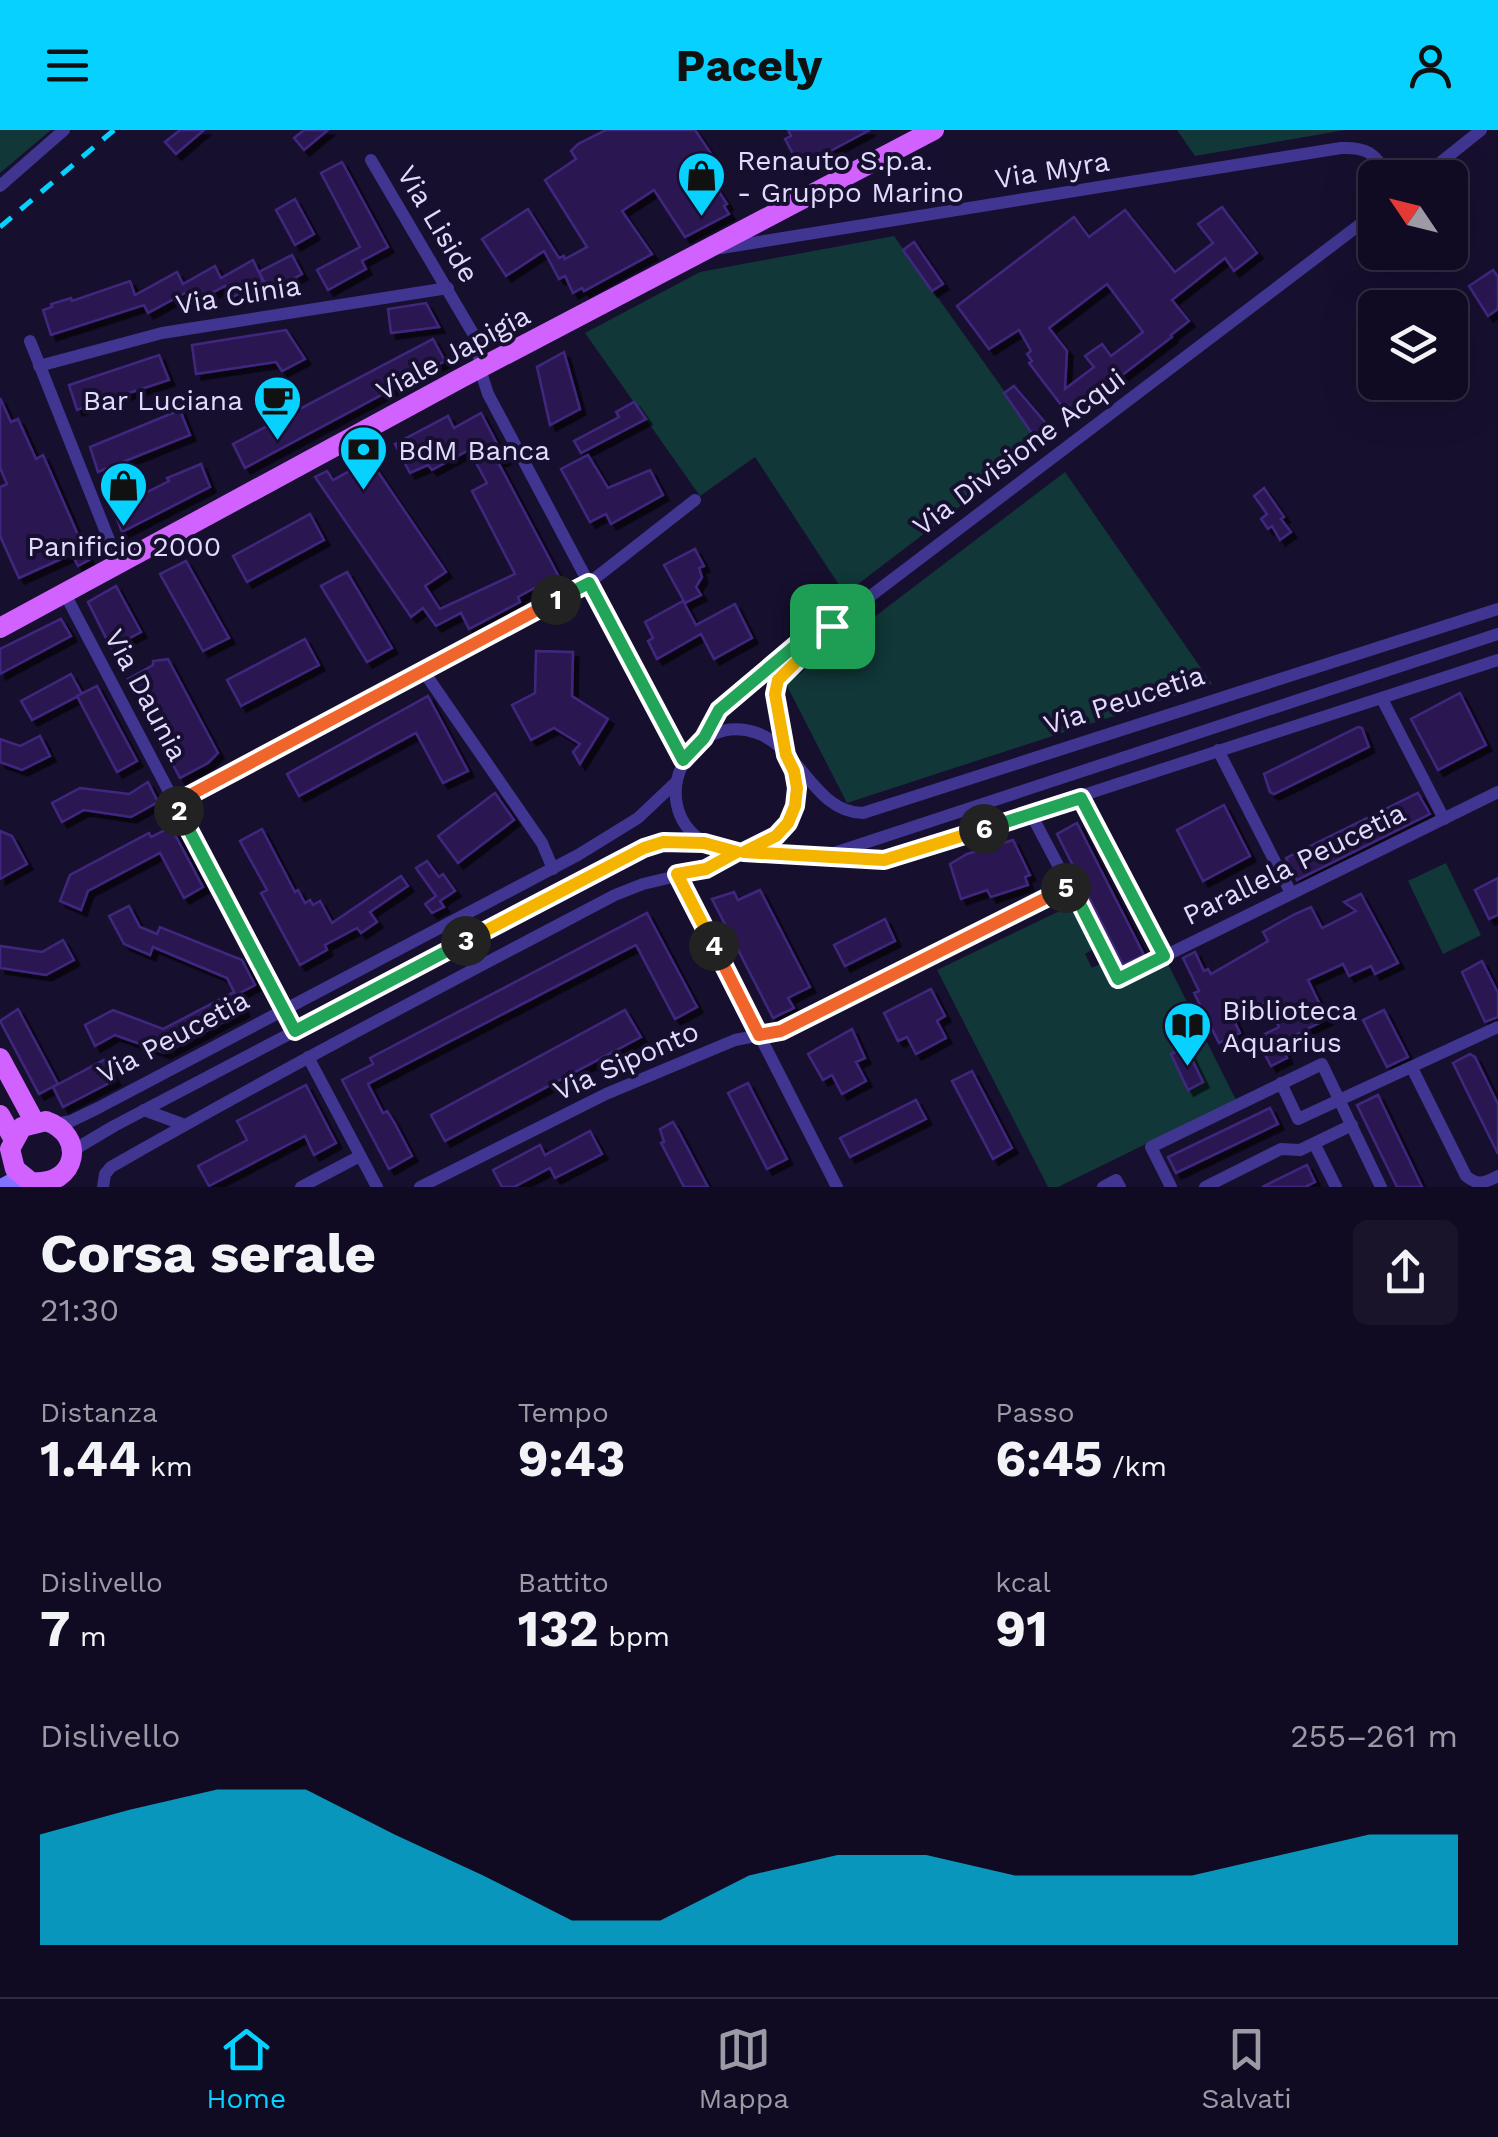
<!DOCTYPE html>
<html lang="it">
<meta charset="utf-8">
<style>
body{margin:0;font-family:"Work Sans",sans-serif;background:#19142a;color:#f1f3f6;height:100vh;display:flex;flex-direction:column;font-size:38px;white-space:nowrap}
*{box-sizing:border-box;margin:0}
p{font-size:32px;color:#9c9ba5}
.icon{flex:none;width:55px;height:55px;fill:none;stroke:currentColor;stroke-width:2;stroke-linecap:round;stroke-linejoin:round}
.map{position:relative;height:1057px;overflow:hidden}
.drawer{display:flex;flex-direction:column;background:#100b22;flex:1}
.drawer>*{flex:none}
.needle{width:65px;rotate:305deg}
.controls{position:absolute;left:1358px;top:30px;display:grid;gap:20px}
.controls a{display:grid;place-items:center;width:110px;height:110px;border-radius:15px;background:#100b22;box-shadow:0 10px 40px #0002,0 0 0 2px #302b40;font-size:50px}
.pin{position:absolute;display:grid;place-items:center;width:85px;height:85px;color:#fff;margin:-42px;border-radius:20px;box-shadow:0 5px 15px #0006}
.km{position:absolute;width:50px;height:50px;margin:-25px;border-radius:50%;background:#222;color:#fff;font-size:28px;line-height:50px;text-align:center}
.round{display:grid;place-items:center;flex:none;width:105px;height:105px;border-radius:15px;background:#19142a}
.head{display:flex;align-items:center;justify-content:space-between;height:170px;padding:0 40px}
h1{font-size:55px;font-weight:700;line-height:75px}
.figures{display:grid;grid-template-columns:repeat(3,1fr);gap:15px;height:170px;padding:10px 40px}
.figures div{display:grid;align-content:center}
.figures b{font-size:50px;font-weight:700}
.figures small{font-size:28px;font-weight:400}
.figures p{font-size:28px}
.chart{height:280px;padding:20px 40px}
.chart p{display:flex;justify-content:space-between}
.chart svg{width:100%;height:180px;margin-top:10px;fill:#07d2ff;opacity:.7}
header{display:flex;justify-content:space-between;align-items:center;height:130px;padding:0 40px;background:#07d2ff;color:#111;font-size:45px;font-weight:700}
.tab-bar{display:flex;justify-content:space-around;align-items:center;height:140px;border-top:2px solid #302b40;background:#100b22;font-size:28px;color:#9c9ba5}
.tab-bar a{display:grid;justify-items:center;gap:5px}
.tab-bar .on{color:#07d2ff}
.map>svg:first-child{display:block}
.green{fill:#113738}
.building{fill:#291951;stroke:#40287f;stroke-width:2.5;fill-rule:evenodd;filter:url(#shadow)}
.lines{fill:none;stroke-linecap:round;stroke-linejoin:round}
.street{stroke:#403591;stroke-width:12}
.secondary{stroke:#8172ff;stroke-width:18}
.primary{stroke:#d162ff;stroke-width:20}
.rail{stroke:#07d2ff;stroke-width:5;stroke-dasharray:15 12;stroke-linecap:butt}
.split-1-casing{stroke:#fff;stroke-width:20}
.split-2-casing{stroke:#fff;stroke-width:20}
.split-3-casing{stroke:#fff;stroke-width:20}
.split-4-casing{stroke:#fff;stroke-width:20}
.split-5-casing{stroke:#fff;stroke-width:20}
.split-6-casing{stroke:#fff;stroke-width:20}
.split-7-casing{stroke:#fff;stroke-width:20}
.split-1{stroke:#22a559;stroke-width:12}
.split-2{stroke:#f0652b;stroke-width:12}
.split-3{stroke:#22a559;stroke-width:12}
.split-4{stroke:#f5b400;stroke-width:12}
.split-5{stroke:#f0652b;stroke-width:12}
.split-6{stroke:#22a559;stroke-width:12}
.split-7{stroke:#f5b400;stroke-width:12}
.labels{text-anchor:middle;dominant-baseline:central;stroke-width:8;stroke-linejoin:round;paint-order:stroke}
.poi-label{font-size:28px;fill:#e2dbff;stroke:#160f2e;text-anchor:start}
.street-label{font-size:28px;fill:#e2dbff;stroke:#160f2e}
</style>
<header><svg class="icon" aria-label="menu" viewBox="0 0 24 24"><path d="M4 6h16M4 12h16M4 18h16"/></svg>Pacely<svg class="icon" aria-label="person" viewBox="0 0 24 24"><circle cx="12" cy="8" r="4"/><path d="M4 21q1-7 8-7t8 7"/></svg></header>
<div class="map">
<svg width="1498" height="1057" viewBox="0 0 1498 1057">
<defs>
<filter id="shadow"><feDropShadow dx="5.5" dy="5.5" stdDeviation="0" flood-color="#0009"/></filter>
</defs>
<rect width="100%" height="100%" fill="#160f2e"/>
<!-- green -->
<g class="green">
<polygon points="0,0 51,0 0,43"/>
<polygon points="1177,0 1345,0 1195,26"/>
<polygon points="894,106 1042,314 845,464 755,327 700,366 585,203 700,142"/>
<polygon points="1065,342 1212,554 847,673 786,554"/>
<polygon points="1446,733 1481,805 1443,824 1408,751"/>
<polygon points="1074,774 1095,818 1085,824 1092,838 1102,833 1113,855 1166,830 1236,970 1058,1057 1048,1057 937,840"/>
</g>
<!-- building -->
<g class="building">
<polygon points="180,0 204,0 176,24 165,12"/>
<polygon points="304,0 328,0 304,20 294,8"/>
<polygon points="606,0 695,0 718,34 706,42 727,74 724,76 729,84 685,107 654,60 622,81 652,124 584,161 582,158 573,163 565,146 559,149 544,121 506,146 482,109 528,79 559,128 564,126 565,129 587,117 545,50 576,29 571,21 578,14"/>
<polygon points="788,0 870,0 800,37 785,9 791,6"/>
<polygon points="342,32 388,117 362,131 366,139 328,160 317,140 360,117 321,43"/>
<polygon points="295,69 314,104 295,115 276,80"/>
<path d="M1222 77 1257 123 1234 141 1225 128 1172 170 1189 191 1171 205 1172 207 1074 282 1069 276 1065 280 1029 233 1032 231 1027 224 1031 221 1019 200 989 219 957 176 1074 87 1089 107 1125 80 1175 142 1213 113 1198 94ZM1107 154 1143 202 1111 226 1102 214 1085 226 1094 237 1065 259 1067 221 1049 198Z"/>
<polygon points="914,112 943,154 932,161 903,120"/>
<polygon points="292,125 302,144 270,162 259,142"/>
<polygon points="253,130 263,151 231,168 225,156 193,173 187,162 148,183 144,175 51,205 43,180 52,177 51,174 71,168 72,171 130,151 135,165 177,142 183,154 215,136 221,148"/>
<polygon points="1493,140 1498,147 1498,179 1488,186 1469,156"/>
<polygon points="426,173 439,197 391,203 388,179"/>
<polygon points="286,200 305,229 282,241 276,232 196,244 192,215"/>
<polygon points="433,209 445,231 245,338 233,314"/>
<polygon points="564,222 580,279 550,295 537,237"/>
<polygon points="159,225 169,250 77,280 69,255"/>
<polygon points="1014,256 1050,298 1036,309 1004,263"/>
<polygon points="0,268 11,292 18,289 36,329 43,325 89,430 78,436 72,424 19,448 0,406 0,357 7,354 0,338"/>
<polygon points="634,272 646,289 581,323 574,311 619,287 616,282"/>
<polygon points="180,280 190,305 98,342 90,317"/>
<polygon points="481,283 505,329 498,332 558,445 518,467 520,472 469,499 461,483 436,496 423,478 411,487 315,347 327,341 333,350 370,330 446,442 425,456 440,479 515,444 472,361 487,353 469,320 432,340 428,335 410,343 395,314 448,286 454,298"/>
<polygon points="588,325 608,358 650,340 663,365 611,394 606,384 590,392 561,339"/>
<polygon points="201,334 210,357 122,402 113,379 137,363 139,366 169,351 167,348"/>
<polygon points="1264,358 1284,387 1281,389 1291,402 1280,410 1272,396 1268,399 1261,389 1267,384 1254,366"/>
<polygon points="310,384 324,410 247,452 233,426"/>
<polygon points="695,419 704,436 699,438 702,447 696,457 701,465 685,473 664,435"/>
<polygon points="186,431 229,508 203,521 160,444"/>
<polygon points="347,442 392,518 367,532 321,456"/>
<polygon points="116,456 141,502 111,518 88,472"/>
<polygon points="683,471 696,495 735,474 752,508 714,529 701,504 657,529 648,511 653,508 645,492"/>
<polygon points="61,489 71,506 0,544 0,519"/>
<polygon points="305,509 319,535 241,576 227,550"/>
<polygon points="536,521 573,522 572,566 608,589 580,634 573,622 580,614 554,598 531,610 512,575 535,563"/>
<polygon points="168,529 218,623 208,633 180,648 128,549 153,535 153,531"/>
<polygon points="71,544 82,564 32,590 21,571"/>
<polygon points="97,556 137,631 117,642 77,566"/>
<polygon points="1460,563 1486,615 1438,640 1411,589"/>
<polygon points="428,566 468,641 443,653 416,603 299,666 287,644"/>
<polygon points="1358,597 1362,598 1369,617 1274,664 1270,662 1264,644"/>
<polygon points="40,606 50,626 22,640 0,632 0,609 20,616"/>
<polygon points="148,652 158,672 131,687 84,680 62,692 52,673 80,658 129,664"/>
<polygon points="495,663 514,690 458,733 438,706"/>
<polygon points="1418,663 1430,684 1297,750 1286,728"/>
<polygon points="1224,675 1250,726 1203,751 1177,700"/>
<polygon points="1077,693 1144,825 1123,835 1057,704"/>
<polygon points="171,697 203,757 184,768 160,723 88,761 81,780 60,771 70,745 149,703 151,707"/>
<polygon points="262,699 295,762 298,760 305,773 310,770 313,775 320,771 332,793 401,746 408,756 370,782 377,792 361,803 357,798 325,815 327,820 300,835 261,763 267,760 240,711"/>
<polygon points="0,701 12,706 27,734 0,749"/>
<polygon points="1013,710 1030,745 1025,747 1028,755 991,767 987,760 961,769 950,734 967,724"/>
<polygon points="427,731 439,747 443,744 455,761 440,771 444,777 432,783 425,774 436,766 416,738"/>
<polygon points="1498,748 1498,785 1489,789 1475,760"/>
<polygon points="760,760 810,857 788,868 794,878 773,888 712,769 734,762 738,770"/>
<polygon points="1361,764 1398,833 1375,844 1371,836 1349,846 1343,834 1308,850 1327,889 1280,913 1287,928 1271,936 1259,913 1268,908 1265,904 1279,897 1267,872 1233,888 1240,903 1219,913 1194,863 1199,861 1183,828 1195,822 1204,841 1208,839 1211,844 1268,811 1263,802 1295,784 1311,777 1322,798 1356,781 1344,772"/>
<polygon points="129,776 140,797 157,804 160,797 242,830 255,855 236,865 244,881 165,923 115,905 95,916 85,895 113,880 163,899 234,862 235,864 227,848 153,817 150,825 124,814 109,786"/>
<polygon points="647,783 697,877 675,889 636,815 368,954 383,983 387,981 394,992 412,1026 389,1039 342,950 373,934 370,928"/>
<polygon points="885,789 895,811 845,836 834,815"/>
<polygon points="63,810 74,830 46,845 0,838 0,816 42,822"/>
<polygon points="1482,831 1498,863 1498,887 1485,892 1462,842"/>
<polygon points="931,859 945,886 937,891 946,908 916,924 907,907 898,911 884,883"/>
<polygon points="18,879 58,954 39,964 0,891"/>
<polygon points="625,880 641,907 445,1011 431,985"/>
<polygon points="1384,880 1408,927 1387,937 1363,890"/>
<polygon points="852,899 865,928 856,932 866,951 842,964 832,945 823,950 808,924"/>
<polygon points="1186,917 1203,952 1188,960 1171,924"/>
<polygon points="1470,924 1475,927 1498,974 1498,1024 1453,933"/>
<polygon points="104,930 115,950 63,977 53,957"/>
<polygon points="972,941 1012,1018 993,1029 952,951"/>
<polygon points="748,953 787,1029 767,1039 728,963"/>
<polygon points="306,955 336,1013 314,1025 305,1006 209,1056 198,1036 247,1010 237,991"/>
<polygon points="1378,965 1413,1038 1422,1057 1397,1057 1372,1006 1357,975"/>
<polygon points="916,970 926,989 850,1027 840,1008"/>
<polygon points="1270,978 1278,994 1176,1043 1168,1027"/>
<polygon points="673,992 678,1000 708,1057 684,1057 661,1013 664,1012 660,999"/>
<polygon points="590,1001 602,1024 555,1048 550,1038 514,1057 502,1057 493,1040 540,1015 545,1025"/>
<polygon points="1307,1035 1315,1052 1305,1057 1262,1057"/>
</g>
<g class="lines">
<!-- street -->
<g class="street">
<polyline points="371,30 478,212 480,239 488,264 683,630"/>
<polyline points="1421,48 1481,0"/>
<polyline points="0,56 64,0"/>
<path d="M721 118 1341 18C1371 17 1374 25 1391 48"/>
<polyline points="30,211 119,435"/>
<polyline points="39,236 162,203 448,158"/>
<polyline points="65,464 295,901"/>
<path d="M831 496C817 510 779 540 776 559 774 569 778 578 780 588 782 601 782 615 786 626 793 644 800 658 794 678 783 716 735 734 702 711 644 672 691 580 757 603 800 618 815 683 863 683L1498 479"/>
<polyline points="422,539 542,713 553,739"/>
<polyline points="1382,569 1444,689"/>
<polyline points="704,609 719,580 796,515 831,496 1375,83"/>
<polyline points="1218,620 1291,763"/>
<polyline points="1081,668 1164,826"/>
<polyline points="175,673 589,453 695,370"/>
<polyline points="1031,684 1118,849 1498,662"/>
<polyline points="748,722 884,730 1498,530"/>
<polyline points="828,725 1498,504"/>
<polyline points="677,744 837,1057"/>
<polyline points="308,927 377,1057"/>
<path d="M1412 938 1466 1046C1478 1056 1484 1053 1498 1046"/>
<polyline points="1281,953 1298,989 1498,897"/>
<polyline points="144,980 182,994"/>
<polyline points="56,994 71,991 98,978 578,725 638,688 675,653"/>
<polyline points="1315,1015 1336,1057"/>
<polyline points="72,1021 114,996 644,718 663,712 703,713"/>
<path d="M103 1057 105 1044 111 1037C277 942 446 854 615 765L643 754 706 739 737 722"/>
<polyline points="301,1057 360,1026"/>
<polyline points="420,1057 606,964 735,910 781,901 1071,756"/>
<polyline points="1103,1057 1116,1050 1120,1057"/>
<polyline points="1171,1057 1151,1017 1322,934 1381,1057"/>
<polyline points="1205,1057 1281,1019 1300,1020 1352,995"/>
</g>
<!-- secondary -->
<polyline class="secondary" points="3,1057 22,1047"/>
<!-- primary -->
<g class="primary">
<polyline points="0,498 461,248 934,0"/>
<polyline points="0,928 34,991"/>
<polyline points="0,985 13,1008"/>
<path d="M33 1052C77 1056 87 1005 46 991L22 997 10 1019 15 1039 37 1057"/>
</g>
<!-- rail -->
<polyline class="rail" points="0,97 114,0"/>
</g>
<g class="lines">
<defs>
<polyline id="split-1" points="556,470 589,453 683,630 704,608 719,580 796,515 832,496"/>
<polyline id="split-2" points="179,681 175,673 556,470"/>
<polyline id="split-3" points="179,681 295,901 466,811"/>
<polyline id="split-4" points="466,811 644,718 663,712 704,713 737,722 706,739 677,744 714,816"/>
<polyline id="split-5" points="714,816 759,905 781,901 1066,758"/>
<polyline id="split-6" points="984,699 1081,668 1164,826 1118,849 1071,756 1066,758"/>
<polyline id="split-7" points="832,496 778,550 775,564 786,625 794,641 797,658 795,676 788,693 776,706 744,722 884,730 984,699"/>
</defs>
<!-- split-1 casing -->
<use href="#split-1" class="split-1-casing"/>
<!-- split-2 casing -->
<use href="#split-2" class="split-2-casing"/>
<!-- split-3 casing -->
<use href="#split-3" class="split-3-casing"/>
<!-- split-4 casing -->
<use href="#split-4" class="split-4-casing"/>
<!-- split-5 casing -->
<use href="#split-5" class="split-5-casing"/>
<!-- split-6 casing -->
<use href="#split-6" class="split-6-casing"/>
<!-- split-7 casing -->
<use href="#split-7" class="split-7-casing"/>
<!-- split-1 -->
<use href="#split-1" class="split-1"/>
<!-- split-2 -->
<use href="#split-2" class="split-2"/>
<!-- split-3 -->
<use href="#split-3" class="split-3"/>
<!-- split-4 -->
<use href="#split-4" class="split-4"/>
<!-- split-5 -->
<use href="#split-5" class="split-5"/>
<!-- split-6 -->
<use href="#split-6" class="split-6"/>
<!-- split-7 -->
<use href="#split-7" class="split-7"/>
</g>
<!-- icons -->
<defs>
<symbol id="shop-pin" viewBox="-11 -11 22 30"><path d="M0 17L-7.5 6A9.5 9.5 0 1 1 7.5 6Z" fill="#07d2ff" stroke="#160f2e"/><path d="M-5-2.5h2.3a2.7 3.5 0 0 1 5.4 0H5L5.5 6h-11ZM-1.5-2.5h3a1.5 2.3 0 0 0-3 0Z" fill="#111"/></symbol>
<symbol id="cafe-pin" viewBox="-11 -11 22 30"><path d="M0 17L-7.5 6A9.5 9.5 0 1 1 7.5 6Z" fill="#07d2ff" stroke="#160f2e"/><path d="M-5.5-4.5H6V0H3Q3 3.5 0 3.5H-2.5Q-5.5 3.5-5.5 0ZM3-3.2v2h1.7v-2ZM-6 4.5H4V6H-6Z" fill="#111"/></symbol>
<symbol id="bank-pin" viewBox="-11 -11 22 30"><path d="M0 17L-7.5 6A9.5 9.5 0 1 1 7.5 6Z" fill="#07d2ff" stroke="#160f2e"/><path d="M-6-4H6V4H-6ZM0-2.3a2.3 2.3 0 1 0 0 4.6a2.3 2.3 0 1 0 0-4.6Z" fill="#111"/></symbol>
<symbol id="library-pin" viewBox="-11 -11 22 30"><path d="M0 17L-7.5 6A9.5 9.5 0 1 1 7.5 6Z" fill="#07d2ff" stroke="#160f2e"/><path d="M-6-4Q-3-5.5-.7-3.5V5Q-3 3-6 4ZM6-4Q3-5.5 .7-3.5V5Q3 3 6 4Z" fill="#111"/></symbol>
</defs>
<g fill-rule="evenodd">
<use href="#shop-pin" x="674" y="18" width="55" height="75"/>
<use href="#cafe-pin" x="250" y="242" width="55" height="75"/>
<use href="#bank-pin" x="336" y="292" width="55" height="75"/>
<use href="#shop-pin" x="96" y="328" width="55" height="75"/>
<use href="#library-pin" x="1160" y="868" width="55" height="75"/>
</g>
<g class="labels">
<!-- poi labels -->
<g class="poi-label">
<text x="737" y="30">Renauto S.p.a.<tspan x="737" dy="32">- Gruppo Marino</tspan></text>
<text x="243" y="270" text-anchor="end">Bar Luciana</text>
<text x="398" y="320">BdM Banca</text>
<text x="124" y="416" text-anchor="middle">Panificio 2000</text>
<text x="1222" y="880">Biblioteca<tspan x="1222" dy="32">Aquarius</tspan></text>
</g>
<!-- street labels -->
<g class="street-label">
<text transform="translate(1052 40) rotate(-9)">Via Myra</text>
<text transform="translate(438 94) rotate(59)">Via Liside</text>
<text transform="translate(238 165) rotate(-9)">Via Clinia</text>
<text transform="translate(453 223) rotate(-28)">Viale Japigia</text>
<text transform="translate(1019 322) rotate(-37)">Via Divisione Acqui</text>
<text transform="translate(146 565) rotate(62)">Via Daunia</text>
<text transform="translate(1124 570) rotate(-18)">Via Peucetia</text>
<text transform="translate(1294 734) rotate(-26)">Parallela Peucetia</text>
<text transform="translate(173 907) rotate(-28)">Via Peucetia</text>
<text transform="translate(626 931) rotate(-24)">Via Siponto</text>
</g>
</g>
</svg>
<div class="controls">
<a><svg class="needle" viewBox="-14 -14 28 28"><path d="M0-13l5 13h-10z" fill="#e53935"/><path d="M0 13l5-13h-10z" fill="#9c9ba5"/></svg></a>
<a><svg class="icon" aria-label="layers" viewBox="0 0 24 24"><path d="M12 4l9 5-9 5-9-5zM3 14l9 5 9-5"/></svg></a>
</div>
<div class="pin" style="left:832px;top:496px;background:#1e9e55"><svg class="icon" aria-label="arrive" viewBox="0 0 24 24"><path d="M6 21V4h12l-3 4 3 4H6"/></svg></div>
<b class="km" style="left:556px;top:470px">1</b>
<b class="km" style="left:179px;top:681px">2</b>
<b class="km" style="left:466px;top:811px">3</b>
<b class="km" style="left:714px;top:816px">4</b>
<b class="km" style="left:1066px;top:758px">5</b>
<b class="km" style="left:984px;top:699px">6</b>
</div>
<section class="drawer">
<div class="head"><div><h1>Corsa serale</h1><p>21:30</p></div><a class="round"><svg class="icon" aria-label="share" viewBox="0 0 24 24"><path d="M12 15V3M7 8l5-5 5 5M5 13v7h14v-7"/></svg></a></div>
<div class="figures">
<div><p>Distanza</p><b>1.44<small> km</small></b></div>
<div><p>Tempo</p><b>9:43</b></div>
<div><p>Passo</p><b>6:45<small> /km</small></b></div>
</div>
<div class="figures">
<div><p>Dislivello</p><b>7<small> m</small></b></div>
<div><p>Battito</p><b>132<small> bpm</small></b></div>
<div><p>kcal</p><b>91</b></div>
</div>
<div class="chart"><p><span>Dislivello</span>255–261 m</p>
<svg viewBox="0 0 160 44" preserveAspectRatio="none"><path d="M0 44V17L10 11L20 6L30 6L40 17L50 27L60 38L70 38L80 27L90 22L100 22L110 27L120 27L130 27L140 22L150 17L160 17V44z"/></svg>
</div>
</section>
<nav class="tab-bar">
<a class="on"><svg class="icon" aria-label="home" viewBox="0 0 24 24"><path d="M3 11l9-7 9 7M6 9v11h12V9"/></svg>Home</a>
<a><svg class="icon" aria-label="map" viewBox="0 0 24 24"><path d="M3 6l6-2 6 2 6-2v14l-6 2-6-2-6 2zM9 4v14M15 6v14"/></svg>Mappa</a>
<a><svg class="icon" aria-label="saved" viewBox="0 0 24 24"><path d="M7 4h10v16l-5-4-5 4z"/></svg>Salvati</a>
</nav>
